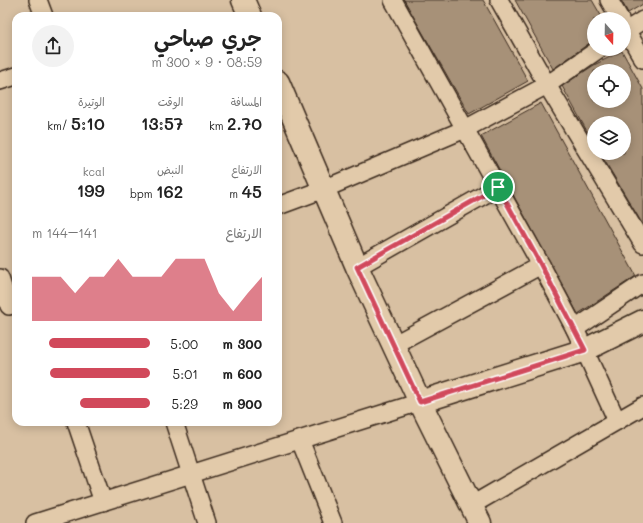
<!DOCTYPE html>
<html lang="ar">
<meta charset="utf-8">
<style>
body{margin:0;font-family:Mali,"Playpen Sans Arabic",sans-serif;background:#f2f2f2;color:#222;direction:rtl;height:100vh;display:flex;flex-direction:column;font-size:15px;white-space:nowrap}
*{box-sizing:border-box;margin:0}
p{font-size:13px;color:#767676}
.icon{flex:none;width:22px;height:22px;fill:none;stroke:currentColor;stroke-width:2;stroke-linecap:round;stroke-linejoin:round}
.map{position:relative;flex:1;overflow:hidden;direction:ltr}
.drawer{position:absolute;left:12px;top:12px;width:270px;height:414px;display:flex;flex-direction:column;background:#fff;border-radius:12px;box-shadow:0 2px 10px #0003;direction:rtl}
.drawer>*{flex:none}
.needle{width:26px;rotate:160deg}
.controls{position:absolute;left:587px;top:12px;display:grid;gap:8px}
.controls a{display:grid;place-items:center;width:44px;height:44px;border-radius:50%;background:#fff;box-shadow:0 2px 10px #0003;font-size:20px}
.pin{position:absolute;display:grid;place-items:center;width:34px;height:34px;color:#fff;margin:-17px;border:2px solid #fff;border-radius:50%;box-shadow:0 1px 4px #0007}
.round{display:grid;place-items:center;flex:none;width:42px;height:42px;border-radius:21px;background:#f2f2f2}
.overview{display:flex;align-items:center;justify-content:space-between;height:68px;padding:0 20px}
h1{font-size:22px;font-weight:600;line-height:30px}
.figures{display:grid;grid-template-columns:repeat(3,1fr);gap:6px;height:68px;padding:4px 20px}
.figures div{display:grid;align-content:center}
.figures b{font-size:17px;font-weight:600}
.figures small{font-size:11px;font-weight:400}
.figures p{font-size:11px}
.chart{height:112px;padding:8px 20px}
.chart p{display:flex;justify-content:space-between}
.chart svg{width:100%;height:72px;margin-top:4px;fill:#d1495b;opacity:.7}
ul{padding:0 20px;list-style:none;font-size:13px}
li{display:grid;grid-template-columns:64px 48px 1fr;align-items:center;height:30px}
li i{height:10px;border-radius:5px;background:#d1495b}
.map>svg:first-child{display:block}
.building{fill:#a79178;stroke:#3b2a1e;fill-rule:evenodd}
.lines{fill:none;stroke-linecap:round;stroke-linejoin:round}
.minor-casing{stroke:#3b2a1e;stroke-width:20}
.tertiary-casing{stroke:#3b2a1e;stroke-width:25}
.minor{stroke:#e2caaa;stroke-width:17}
.tertiary{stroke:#e2caaa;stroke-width:22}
.route-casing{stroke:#fff;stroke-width:8}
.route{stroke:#d1495b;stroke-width:5}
</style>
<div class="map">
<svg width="643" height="523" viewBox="0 0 643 523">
<rect width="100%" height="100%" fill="#d8c0a2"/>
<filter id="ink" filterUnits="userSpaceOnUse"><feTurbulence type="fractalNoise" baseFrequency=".025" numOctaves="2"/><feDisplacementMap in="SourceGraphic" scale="8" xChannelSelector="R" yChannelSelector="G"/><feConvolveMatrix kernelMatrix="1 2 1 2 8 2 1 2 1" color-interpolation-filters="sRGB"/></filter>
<g filter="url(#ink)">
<!-- building -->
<g class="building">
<polygon points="404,0 483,0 528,81 469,114"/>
<polygon points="515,0 592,0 603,19 594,19 594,40 553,69"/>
<polygon points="621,0 643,0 643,4 628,13"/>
<path d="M622 51 643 89V225L600 153H624V123H594V144L562 86 594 65ZM594 71H624V101H594Z"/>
<polygon points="541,103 636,276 578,314 481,136"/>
</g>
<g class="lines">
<defs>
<g id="minor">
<polyline points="38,0 44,16"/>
<polyline points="393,0 541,265 575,329 617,421"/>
<polyline points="499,0 547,85 643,244"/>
<polyline points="609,0 620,19"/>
<polyline points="624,26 643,59"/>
<polyline points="624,32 643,20"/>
<polyline points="0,81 16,76"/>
<polyline points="278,206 324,189 465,129 547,85 599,49"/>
<polyline points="357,267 498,187"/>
<polyline points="0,278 9,306"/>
<polyline points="575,329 643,283"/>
<polyline points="393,345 541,265"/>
<polyline points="76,422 103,502"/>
<polyline points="174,422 207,523"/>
<polyline points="300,440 333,523"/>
<polyline points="472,505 643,406"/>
<polyline points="35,523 420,402"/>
</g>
<g id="tertiary">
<polyline points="243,0 250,16"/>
<polyline points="278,82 357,267 420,402 480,523"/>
<polyline points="420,402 585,350 643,321"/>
</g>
</defs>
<!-- minor casing -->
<use href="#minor" class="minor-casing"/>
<!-- tertiary casing -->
<use href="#tertiary" class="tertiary-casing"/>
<!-- minor -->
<use href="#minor" class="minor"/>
<!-- tertiary -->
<use href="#tertiary" class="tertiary"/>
</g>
</g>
<g class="lines" filter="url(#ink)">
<defs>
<polygon id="route" points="498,187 541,265 585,350 420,402 357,267"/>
</defs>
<!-- route casing -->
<use href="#route" class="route-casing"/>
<!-- route -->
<use href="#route" class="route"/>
</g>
</svg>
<div class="controls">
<a><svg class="needle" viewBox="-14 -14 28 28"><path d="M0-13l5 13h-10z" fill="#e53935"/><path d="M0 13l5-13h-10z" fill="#767676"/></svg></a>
<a><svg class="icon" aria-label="locate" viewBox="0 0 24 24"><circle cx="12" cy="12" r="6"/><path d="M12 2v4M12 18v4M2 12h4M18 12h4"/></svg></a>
<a><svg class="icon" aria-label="layers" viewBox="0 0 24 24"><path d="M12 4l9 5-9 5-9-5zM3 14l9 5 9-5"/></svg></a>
</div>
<div class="pin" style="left:498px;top:187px;background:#1e9e55"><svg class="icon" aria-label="arrive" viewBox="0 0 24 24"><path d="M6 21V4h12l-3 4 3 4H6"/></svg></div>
<section class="drawer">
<div class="overview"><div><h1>جري صباحي</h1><p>08:59 · 9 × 300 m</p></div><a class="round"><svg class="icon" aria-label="share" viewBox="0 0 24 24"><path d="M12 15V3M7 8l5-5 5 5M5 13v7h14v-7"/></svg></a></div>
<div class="figures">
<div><p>المسافة</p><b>2.70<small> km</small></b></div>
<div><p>الوقت</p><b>13:57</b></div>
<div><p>الوتيرة</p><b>5:10<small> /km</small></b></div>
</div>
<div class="figures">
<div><p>الارتفاع</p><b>45<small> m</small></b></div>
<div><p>النبض</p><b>162<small> bpm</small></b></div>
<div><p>kcal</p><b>199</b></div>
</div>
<div class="chart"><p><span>الارتفاع</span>141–144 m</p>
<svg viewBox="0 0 160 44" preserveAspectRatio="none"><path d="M0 44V17L10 17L20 17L30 27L40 17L50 17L60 6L70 17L80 17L90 17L100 6L110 6L120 6L130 27L140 38L150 27L160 17V44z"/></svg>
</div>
<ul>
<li><b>300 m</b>5:00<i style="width:86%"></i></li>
<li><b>600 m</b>5:01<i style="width:85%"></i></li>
<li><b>900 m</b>5:29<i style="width:59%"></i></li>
</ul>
</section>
</div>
